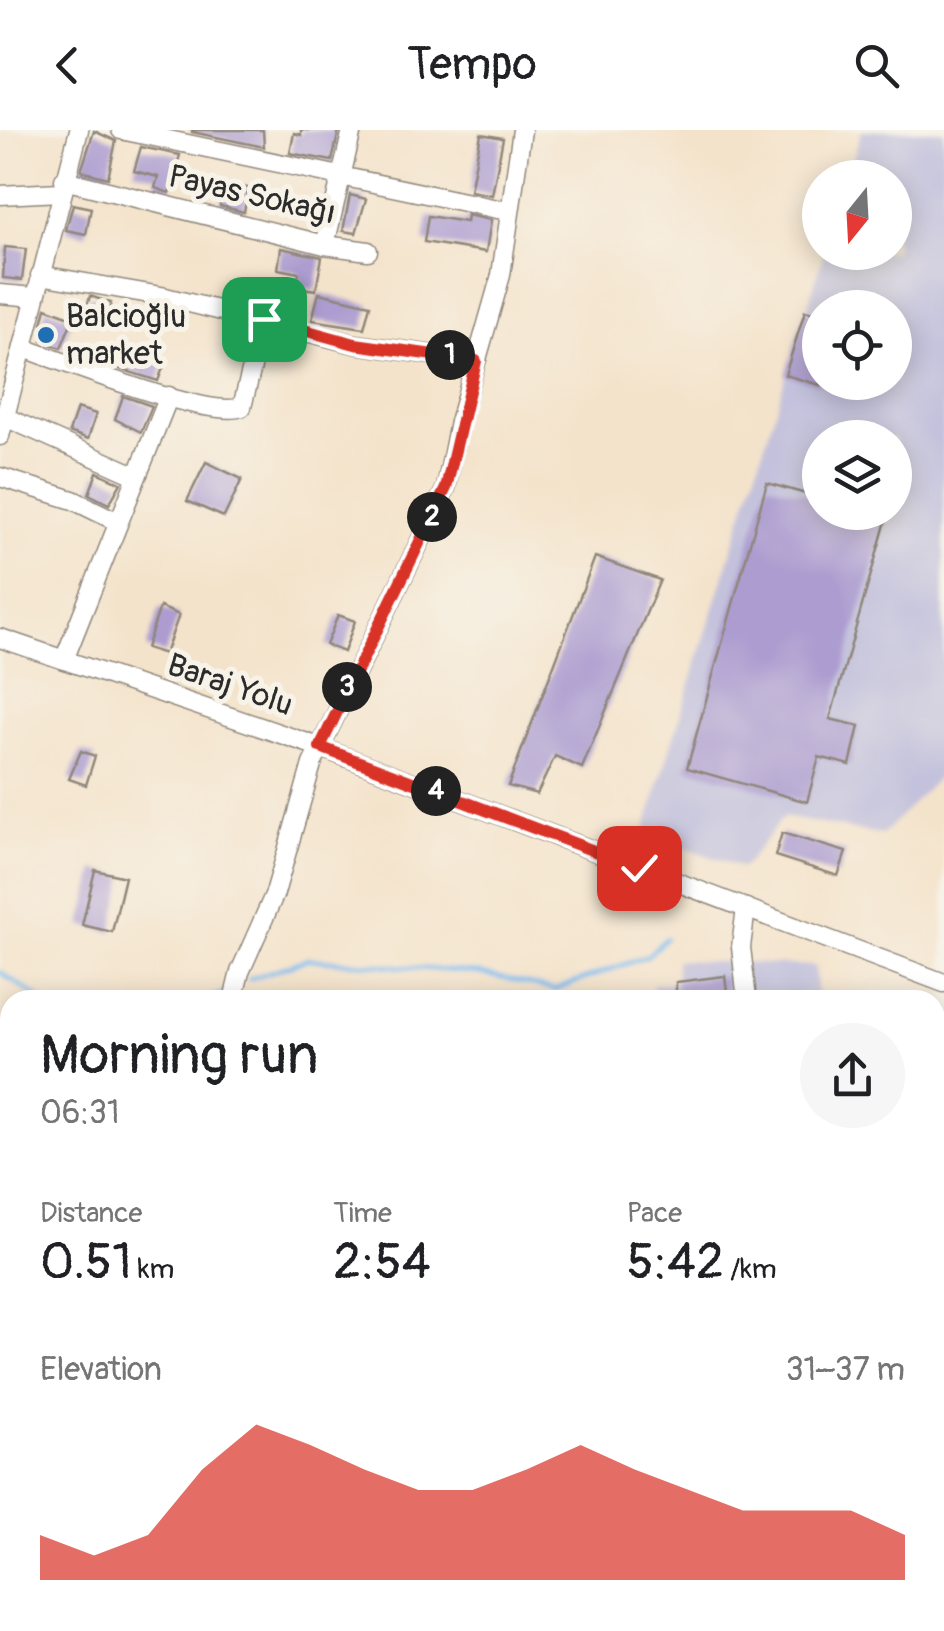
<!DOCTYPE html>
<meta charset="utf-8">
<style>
body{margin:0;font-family:Pangolin,sans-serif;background:#f6f6f6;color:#202124;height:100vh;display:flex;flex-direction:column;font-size:38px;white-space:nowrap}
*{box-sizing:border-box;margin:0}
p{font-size:32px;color:#757577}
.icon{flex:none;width:55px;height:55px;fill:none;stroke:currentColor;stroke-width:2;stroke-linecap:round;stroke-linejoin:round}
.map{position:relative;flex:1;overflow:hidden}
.sheet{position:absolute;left:0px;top:860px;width:945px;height:642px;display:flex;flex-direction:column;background:#fff;border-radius:30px 30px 0 0;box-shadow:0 5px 25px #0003}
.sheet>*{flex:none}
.needle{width:65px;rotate:198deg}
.controls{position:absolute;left:802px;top:30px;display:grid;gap:20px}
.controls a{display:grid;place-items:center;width:110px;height:110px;border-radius:50%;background:#fff;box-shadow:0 5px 25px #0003;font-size:50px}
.pin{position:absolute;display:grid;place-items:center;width:85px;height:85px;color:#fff;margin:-42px;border-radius:20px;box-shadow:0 5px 15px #0006}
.km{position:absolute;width:50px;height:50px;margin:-25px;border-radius:50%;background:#222;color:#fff;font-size:28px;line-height:50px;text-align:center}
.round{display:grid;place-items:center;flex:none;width:105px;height:105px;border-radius:52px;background:#f6f6f6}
.overview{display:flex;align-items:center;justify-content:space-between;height:170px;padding:0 40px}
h1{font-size:55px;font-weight:600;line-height:75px}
.metrics{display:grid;grid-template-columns:repeat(3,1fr);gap:15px;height:170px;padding:10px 40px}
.metrics div{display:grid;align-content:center}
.metrics b{font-size:50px;font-weight:600}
.metrics small{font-size:28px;font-weight:400}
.metrics p{font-size:28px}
.chart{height:280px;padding:20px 40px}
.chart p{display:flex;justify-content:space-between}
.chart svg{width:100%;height:180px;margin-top:10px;fill:#d93025;opacity:.7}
header{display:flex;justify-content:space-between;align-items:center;height:130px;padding:0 40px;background:#fff;font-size:45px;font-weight:600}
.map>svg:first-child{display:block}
.industrial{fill:#c3c1dc;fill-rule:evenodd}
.green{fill:#8bcf89;stroke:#5b7d5a;stroke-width:2.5}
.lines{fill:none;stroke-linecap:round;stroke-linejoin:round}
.stream{stroke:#7dbdf1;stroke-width:4}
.building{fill:#ac9cd0}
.minor-casing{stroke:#90877b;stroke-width:21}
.highway-casing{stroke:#90877b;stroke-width:31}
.path{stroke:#90877b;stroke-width:2.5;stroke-dasharray:8 8;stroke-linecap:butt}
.minor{stroke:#fff;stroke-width:18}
.highway{stroke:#fbbb8d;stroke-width:28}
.route-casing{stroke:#fff;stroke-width:20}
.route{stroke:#d93025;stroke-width:12}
.poi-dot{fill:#1f6fb2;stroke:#f7f3e8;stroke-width:4}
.labels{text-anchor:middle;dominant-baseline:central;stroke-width:10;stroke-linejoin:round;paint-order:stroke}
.street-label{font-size:32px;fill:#2b2b2b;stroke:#f7f3e8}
.poi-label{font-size:32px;fill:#2b2b2b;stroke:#f7f3e8;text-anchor:start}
</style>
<header><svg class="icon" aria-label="back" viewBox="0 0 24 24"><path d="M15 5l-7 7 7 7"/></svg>Tempo<svg class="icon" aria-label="search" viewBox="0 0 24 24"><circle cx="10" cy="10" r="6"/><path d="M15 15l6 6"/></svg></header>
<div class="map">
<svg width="944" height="1501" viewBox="0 0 944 1501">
<rect width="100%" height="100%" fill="#f7f3e8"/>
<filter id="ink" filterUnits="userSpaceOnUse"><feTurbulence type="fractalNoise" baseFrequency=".01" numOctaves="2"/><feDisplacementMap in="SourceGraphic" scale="20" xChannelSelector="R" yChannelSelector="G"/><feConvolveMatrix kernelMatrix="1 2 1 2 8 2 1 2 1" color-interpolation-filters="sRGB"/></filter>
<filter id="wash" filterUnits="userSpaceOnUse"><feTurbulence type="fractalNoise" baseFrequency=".0048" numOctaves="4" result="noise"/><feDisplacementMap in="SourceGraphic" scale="40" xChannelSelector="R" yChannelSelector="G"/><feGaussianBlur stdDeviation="2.25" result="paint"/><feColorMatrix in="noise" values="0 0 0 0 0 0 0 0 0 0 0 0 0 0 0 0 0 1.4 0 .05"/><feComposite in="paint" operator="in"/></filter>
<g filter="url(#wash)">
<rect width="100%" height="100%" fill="#f4e3cb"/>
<!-- industrial -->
<g class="industrial">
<path d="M862 0H944V641L882 705 783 687 743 738 644 703 824 123 895 122V48L847 47ZM820 178H895V252H820ZM820 308H895V382H820Z"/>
<polygon points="676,830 815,836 818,870 653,870 653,854 676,852"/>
<polygon points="935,892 944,894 944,1088 935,1089"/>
<polygon points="0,1045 10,1046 10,1276 0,1274"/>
</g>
<!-- green -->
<polygon class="green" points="0,1275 10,1276 10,1406 0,1388"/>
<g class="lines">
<!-- stream -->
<g class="stream">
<polyline points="0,842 42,870"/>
<polyline points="249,849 308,829 477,843 555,860 647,826 666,808"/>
<polyline points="205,870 224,863"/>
<polyline points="0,1456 10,1483"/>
<polyline points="13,1492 17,1501"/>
</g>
</g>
<g id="blocks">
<!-- building -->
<g class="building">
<polygon points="192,0 263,0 264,17 192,2"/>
<polygon points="301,0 339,0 332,31 290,23 294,3 301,5"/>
<polygon points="94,1 116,11 108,48 81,41"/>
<polygon points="481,4 503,8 492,65 470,61"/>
<polygon points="141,17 180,25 169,63 155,58 158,47 134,41"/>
<polygon points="224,54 248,58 244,82 220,76"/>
<polygon points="350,65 366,69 356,103 343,101"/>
<polygon points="73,74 91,78 86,104 66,100"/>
<polygon points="467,85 491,90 486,122 424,112 428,86 466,92"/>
<polygon points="5,117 26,119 22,150 3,148"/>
<polygon points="281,118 322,127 316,160 296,157 299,143 278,139"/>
<polygon points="319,163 370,175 364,198 312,190"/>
<polygon points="90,166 111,173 104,196 83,189"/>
<polygon points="46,178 73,188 61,218 42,211 48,196 42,194"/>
<polygon points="805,181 820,185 820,255 785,245"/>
<polygon points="128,216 166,230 158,251 120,239"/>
<polygon points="123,266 152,276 141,302 115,289"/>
<polygon points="77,278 96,284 88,309 69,302"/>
<polygon points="206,332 242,349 224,387 187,371"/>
<polygon points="97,342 121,353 109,374 89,364"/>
<polygon points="767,353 820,368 820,382 870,382 887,387 830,589 859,596 850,635 819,627 807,672 687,638"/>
<polygon points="595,427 660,450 582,638 555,626 537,664 508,656"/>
<polygon points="160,477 179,485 165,524 146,518"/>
<polygon points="338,485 355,491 344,522 326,515"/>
<polygon points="81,621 95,626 86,655 69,649"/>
<polygon points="782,703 846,722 838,746 775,726"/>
<polygon points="95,740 125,747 112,802 82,795"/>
<polygon points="725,846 728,870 676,870 676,852"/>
</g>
</g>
</g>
<g filter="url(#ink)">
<use href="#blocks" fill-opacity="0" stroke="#90877b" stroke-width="2.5"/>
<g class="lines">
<defs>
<g id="minor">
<polyline points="121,0 507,81"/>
<polyline points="64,50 325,115 368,121"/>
<polyline points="0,65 61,62"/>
<polyline points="325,115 352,0"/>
<polyline points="40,145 161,166 355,214 476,231"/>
<polyline points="0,164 35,167"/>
<path d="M23 218C66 232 208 290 242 277L264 189"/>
<polyline points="5,287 137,346"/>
<polyline points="0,306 79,0"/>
<polyline points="0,347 73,370 118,392"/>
<polyline points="0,508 319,617 944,853"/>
<polyline points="64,530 169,266"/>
<polyline points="746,778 741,817 747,870"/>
<polyline points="233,870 240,842 275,763 312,634 446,358 459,292 501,145 522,0"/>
<polyline points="0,1091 10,1093"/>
<polyline points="935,1098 944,1097"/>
<polyline points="176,1501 178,1492"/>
</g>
<g id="highway">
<polyline points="0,1412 10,1431"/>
<polyline points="935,1466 944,1463"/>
<polyline points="61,1492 69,1501"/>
<polyline points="840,1501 863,1492"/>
<polyline points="921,1501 944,1493"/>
</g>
</defs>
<!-- minor casing -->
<use href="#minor" class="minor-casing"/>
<!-- highway casing -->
<use href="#highway" class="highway-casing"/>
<!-- path -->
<g class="path">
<polyline points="246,1492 255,1501"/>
<polyline points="229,1501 240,1492"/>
</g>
<!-- minor -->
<use href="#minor" class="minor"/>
<!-- highway -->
<use href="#highway" class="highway"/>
</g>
</g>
<g class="lines" filter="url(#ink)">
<defs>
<polyline id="route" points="264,189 355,214 476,231 446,358 320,617 639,738"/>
</defs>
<!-- route casing -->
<use href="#route" class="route-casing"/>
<!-- route -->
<use href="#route" class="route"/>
</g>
<!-- markers -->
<circle class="poi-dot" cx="46" cy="205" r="10"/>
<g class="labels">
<!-- street labels -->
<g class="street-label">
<text transform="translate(252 65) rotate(13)">Payas Sokağı</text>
<text transform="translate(230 555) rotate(19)">Baraj Yolu</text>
</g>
<!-- poi labels -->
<g class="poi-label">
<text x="66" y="187">Balcioğlu<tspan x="66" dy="37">market</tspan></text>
</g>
</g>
</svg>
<div class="controls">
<a><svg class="needle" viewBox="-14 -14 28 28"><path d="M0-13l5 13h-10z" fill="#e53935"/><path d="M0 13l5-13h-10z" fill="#757577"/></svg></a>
<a><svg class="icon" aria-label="locate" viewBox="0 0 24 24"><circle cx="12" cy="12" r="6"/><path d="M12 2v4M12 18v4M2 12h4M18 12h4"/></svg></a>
<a><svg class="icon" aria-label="layers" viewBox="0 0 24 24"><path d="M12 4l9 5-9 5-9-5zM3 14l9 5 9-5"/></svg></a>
</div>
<div class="pin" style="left:264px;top:189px;background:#1e9e55"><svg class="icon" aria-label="arrive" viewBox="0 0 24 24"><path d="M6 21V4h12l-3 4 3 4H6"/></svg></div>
<div class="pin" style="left:639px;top:738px;background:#d93025"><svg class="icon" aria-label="check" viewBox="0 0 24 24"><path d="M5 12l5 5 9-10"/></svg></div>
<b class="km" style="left:450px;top:225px">1</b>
<b class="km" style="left:432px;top:387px">2</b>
<b class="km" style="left:347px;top:557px">3</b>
<b class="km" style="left:436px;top:661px">4</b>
<section class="sheet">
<div class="overview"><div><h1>Morning run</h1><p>06:31</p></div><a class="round"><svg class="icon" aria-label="share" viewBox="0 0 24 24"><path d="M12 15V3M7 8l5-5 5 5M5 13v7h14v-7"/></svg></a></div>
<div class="metrics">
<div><p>Distance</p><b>0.51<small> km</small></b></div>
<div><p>Time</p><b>2:54</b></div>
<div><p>Pace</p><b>5:42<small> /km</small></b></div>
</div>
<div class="chart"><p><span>Elevation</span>31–37 m</p>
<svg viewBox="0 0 160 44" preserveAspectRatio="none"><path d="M0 44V33L10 38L20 33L30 17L40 6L50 11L60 17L70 22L80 22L90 17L100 11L110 17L120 22L130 27L140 27L150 27L160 33V44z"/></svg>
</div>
</section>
</div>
